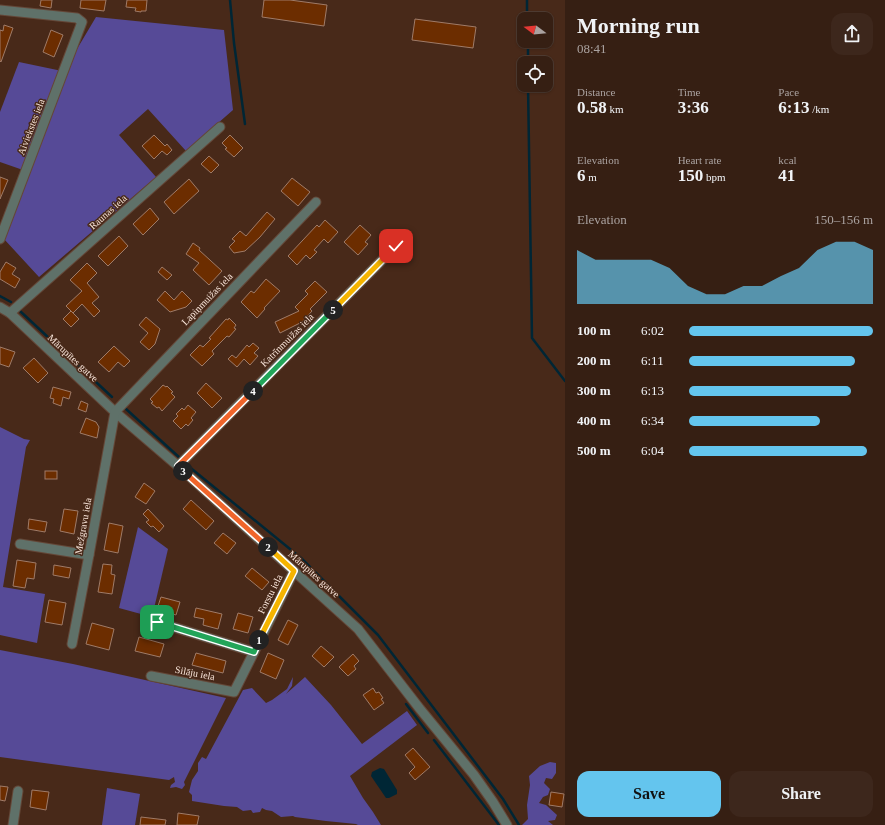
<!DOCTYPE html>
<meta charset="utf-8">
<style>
body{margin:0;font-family:Georgia,serif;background:#3d271c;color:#f1f3f6;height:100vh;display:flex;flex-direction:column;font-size:15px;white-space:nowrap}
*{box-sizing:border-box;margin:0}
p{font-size:13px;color:#aaa2a0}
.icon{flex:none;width:22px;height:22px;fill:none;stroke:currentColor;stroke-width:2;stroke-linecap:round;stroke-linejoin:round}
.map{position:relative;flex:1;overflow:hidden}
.drawer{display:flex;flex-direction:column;background:#361f13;width:320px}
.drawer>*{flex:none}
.needle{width:26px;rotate:286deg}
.tools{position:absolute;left:517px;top:12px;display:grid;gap:8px}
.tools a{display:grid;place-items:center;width:36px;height:36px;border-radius:8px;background:#361f13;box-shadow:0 1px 3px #0004,0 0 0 1px #503d33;font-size:20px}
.pin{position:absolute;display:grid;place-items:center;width:34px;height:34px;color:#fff;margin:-17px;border-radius:8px;box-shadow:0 2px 6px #0006}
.km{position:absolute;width:20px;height:20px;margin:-10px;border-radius:50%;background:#222;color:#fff;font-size:11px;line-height:20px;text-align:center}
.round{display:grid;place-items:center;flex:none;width:42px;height:42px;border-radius:12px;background:#3d271c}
.summary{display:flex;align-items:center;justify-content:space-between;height:68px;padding:0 12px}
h1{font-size:22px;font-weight:600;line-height:30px}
.stats{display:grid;grid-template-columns:repeat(3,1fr);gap:6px;height:68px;padding:4px 12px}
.stats div{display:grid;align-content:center}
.stats b{font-size:17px;font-weight:600}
.stats small{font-size:11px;font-weight:400}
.stats p{font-size:11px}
.chart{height:112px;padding:8px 12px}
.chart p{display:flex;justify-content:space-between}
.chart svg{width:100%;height:72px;margin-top:4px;fill:#64c5ee;opacity:.7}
.button{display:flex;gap:8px;margin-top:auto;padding:8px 12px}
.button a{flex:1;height:46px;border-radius:12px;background:#64c5ee;color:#111;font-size:16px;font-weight:600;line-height:46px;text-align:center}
.button a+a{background:#3d271c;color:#f1f3f6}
ul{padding:0 12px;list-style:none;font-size:13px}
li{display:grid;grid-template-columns:64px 48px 1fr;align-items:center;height:30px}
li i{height:10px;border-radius:5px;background:#64c5ee}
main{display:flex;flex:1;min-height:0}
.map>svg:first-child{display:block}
.green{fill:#564a97}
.water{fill:#002635}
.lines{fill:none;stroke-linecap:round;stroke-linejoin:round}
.stream{stroke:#002635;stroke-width:2.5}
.building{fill:#6c2d00;stroke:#9f7b68}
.minor-casing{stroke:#644738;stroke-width:11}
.minor{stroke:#5f7169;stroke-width:9}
.split-1-casing{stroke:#fff;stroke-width:8}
.split-2-casing{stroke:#fff;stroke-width:8}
.split-3-casing{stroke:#fff;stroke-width:8}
.split-4-casing{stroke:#fff;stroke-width:8}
.split-5-casing{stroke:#fff;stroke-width:8}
.split-6-casing{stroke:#fff;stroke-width:8}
.split-1{stroke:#22a559;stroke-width:5}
.split-2{stroke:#f5b400;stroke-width:5}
.split-3{stroke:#f0652b;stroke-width:5}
.split-4{stroke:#f0652b;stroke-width:5}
.split-5{stroke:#22a559;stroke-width:5}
.split-6{stroke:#f5b400;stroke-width:5}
.labels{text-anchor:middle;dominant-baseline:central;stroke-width:3;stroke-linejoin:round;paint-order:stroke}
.street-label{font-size:10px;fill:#fae6db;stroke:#482919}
</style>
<main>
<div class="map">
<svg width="565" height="825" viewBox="0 0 565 825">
<rect width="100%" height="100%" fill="#482919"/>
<!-- green -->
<g class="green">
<polygon points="96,17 224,30 233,110 186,151 148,109 119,135 156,177 39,277 4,239 77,49"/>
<polygon points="19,62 62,71 23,170 0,162 0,112"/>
<polygon points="0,427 24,439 30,440 26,447 3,587 45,594 37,643 0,635"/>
<polygon points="138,527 168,549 152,617 119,608"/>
<polygon points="0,650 73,664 226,698 184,782 185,785 182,789 176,787 170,788 171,785 175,782 174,777 169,780 0,757"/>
<path d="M293 677 292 686 286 694 305 677 331 705 362 744 407 711 417 725 350 776 363 798 373 812 381 825H358L356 824C336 822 316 820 295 817L293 816 281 817 272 811 266 810 262 808 260 812 253 813 251 810 243 811 237 807 224 806 192 801V795L189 792 192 780 198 771V763L202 757 206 759 243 690 252 688 266 703 272 700 287 689Z"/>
<polygon points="550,762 556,763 556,773 552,779 546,778 544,783 550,789 548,795 543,797 539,803 546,805 557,815 555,820 548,821 553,825 522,825 528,819 527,805 530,785 529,776 540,766"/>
<polygon points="107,788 140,794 135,825 102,825"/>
</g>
<!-- water -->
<polygon class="water" points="380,768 384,769 397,790 397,794 389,798 386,798 371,776 372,772"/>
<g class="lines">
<!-- stream -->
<g class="stream">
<polyline points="230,0 234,43 245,124"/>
<polyline points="527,0 527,19"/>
<polyline points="528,41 528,63"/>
<polyline points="528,85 532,338 565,381"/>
<polyline points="0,296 11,302"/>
<polyline points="20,311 112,397"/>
<polyline points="126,409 180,458"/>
<polyline points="187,465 301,558 378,635 503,799 519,825"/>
<polyline points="406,704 428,733"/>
<polyline points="434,740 499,825"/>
</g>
</g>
<!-- building -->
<g class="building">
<polygon points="41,0 52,0 51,8 40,6"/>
<polygon points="81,0 106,0 104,11 80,8"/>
<polygon points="127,0 147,0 146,11 141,11 141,12 135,11 136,8 126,7"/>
<polygon points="264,0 290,0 327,5 324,26 262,17"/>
<polygon points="415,19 476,27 473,48 412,40"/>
<polygon points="4,25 13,28 1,62 0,61 0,30 3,31"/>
<polygon points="51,30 63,35 54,57 43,52"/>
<polygon points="154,135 165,146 167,144 172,150 167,155 162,151 154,159 142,146"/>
<polygon points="230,135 243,148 234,157 225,149 227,148 222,143"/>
<polygon points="209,156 219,165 211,173 201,164"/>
<polygon points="0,177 8,180 0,199"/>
<polygon points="292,178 310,192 298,206 281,191"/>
<polygon points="189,179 199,191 174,214 164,202"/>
<polygon points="150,208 159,219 143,235 133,224"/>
<polygon points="267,212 275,219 260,237 245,251 234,253 229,247 235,241 232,239 240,231 246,236"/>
<polygon points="325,220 338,232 328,243 324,239 314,250 317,252 310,259 306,255 297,265 288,256 317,225 319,227"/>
<polygon points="360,225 371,235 365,242 368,244 358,255 344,242"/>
<polygon points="119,236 128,246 108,266 98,256"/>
<polygon points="193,243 200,248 199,250 222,271 209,285 193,270 199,263 186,254"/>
<polygon points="6,262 16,268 12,274 20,279 15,288 0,279 0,272"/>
<polygon points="87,263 97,273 87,283 99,297 92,303 100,311 94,317 82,304 73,313 66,306 82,291 70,280"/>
<polygon points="162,267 172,275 167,280 158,272"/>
<polygon points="266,279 280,291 264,308 265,309 257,318 241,302 251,291 254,293"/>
<polygon points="315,281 327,292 310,309 312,311 302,322 280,333 275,322 299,311 295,307 308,294 305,291"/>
<polygon points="165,291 174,300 182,291 192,301 186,307 170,312 157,300"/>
<polygon points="71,311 79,319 71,327 63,319"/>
<polygon points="146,317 160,329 155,344 149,350 140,342 148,333 139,325"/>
<polygon points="229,318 236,325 234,328 236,329 229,337 227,336 212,351 214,354 202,366 190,355 200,345 203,347 211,339 209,338 226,319 228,320"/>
<polygon points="253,343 259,348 254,353 258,356 250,365 244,359 237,367 228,359 232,355 236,358 247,345 249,347"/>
<polygon points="114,346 130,361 124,367 118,362 109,372 98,362"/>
<polygon points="0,347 15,352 9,367 0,364"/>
<polygon points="34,358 48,373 38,383 23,368"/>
<polygon points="206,383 222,398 212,408 197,393"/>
<polygon points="163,385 166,387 167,386 173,392 171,393 175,397 162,411 159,407 157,408 151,403 153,402 150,399"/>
<polygon points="53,387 71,392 69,399 63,397 61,406 53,403 54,399 50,398"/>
<polygon points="81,401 88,404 86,412 78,409"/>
<polygon points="188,405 196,412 191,418 193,420 188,426 186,424 181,429 173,421 178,416 176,414 182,408 184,410"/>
<polygon points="86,418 96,422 99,427 97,438 80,433"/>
<rect x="45" y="471" width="12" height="8"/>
<polygon points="144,483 155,491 146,504 135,497"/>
<polygon points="191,500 214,521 206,530 183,509"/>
<polygon points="64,509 78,511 74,534 60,531"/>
<polygon points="148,509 164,526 159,532 153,526 151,527 146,522 149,520 143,514"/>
<polygon points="29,519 47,522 45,532 28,529"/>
<polygon points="109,523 123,526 118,553 104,550"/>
<polygon points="223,533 236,543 227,554 214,543"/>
<polygon points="17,560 36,563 34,579 27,578 25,588 13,586"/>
<polygon points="103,564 112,565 111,574 115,575 112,594 98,592"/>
<polygon points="54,565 71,568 69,578 53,575"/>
<polygon points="252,568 269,582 262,590 245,576"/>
<polygon points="161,597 180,602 176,615 157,609"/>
<polygon points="49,600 66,603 62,625 45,622"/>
<polygon points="196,608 222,614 218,629 203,625 204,619 194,617"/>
<polygon points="238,613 253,617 248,633 233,629"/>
<polygon points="288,620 298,625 288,645 278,640"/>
<polygon points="92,623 114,629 109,650 86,644"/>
<polygon points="139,637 164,644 160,657 135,651"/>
<polygon points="321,646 334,657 324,667 312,656"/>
<polygon points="196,653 226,661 223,673 192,665"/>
<polygon points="268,653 284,660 276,679 260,672"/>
<polygon points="353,654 359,661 354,666 356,669 348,676 339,667"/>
<polygon points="373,688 376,693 379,692 383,698 381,699 384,703 374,710 363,695"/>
<polygon points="413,748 430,767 415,780 409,773 415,767 405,755"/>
<polygon points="0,786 8,787 5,801 0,800"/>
<polygon points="32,790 49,792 46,810 30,807"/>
<polygon points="551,792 564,794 562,807 549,805"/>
<polygon points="178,813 199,816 197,825 177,825"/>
<polygon points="141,817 166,820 165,825 140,825"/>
</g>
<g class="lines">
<defs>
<g id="minor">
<polyline points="0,10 77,18 82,22 0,239"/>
<polyline points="0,307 10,313 115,412 178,466 358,629 420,709 474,775 493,802 507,825"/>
<polyline points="10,313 220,127"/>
<polyline points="178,466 396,246"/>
<polyline points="20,544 89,555"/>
<polyline points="157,622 254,652"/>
<polyline points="72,644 89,555 115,412 316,202"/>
<polyline points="151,676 234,692 254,652 294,571"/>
<polyline points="13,825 18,791"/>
</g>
</defs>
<!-- minor casing -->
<use href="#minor" class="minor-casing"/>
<!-- minor -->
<use href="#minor" class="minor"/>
</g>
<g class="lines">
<defs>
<polyline id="split-1" points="157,622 254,652 259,640"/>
<polyline id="split-2" points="259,640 294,571 268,547"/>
<polyline id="split-3" points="183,471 268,547"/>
<polyline id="split-4" points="183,471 178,466 253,391"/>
<polyline id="split-5" points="253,391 333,310"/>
<polyline id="split-6" points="333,310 396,246"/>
</defs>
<!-- split-1 casing -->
<use href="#split-1" class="split-1-casing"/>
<!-- split-2 casing -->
<use href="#split-2" class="split-2-casing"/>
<!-- split-3 casing -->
<use href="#split-3" class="split-3-casing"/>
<!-- split-4 casing -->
<use href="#split-4" class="split-4-casing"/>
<!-- split-5 casing -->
<use href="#split-5" class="split-5-casing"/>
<!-- split-6 casing -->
<use href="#split-6" class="split-6-casing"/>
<!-- split-1 -->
<use href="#split-1" class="split-1"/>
<!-- split-2 -->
<use href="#split-2" class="split-2"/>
<!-- split-3 -->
<use href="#split-3" class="split-3"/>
<!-- split-4 -->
<use href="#split-4" class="split-4"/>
<!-- split-5 -->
<use href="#split-5" class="split-5"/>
<!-- split-6 -->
<use href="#split-6" class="split-6"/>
</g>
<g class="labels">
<!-- street labels -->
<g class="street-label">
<text transform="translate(31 127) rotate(-69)">Aiviekstes iela</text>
<text transform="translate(108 212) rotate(-42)">Raunas iela</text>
<text transform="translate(207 299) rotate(-46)">Lapiņmuižas iela</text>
<text transform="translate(287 340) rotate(-45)">Katrīnmuižas iela</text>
<text transform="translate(73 358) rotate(43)">Mārupītes gatve</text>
<text transform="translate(83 526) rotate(-80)">Mežgravu iela</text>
<text transform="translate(314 574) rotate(42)">Mārupītes gatve</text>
<text transform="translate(270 594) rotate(-63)">Forstu iela</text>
<text transform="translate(195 673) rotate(11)">Silāju iela</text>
</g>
</g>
</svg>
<div class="tools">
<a><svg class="needle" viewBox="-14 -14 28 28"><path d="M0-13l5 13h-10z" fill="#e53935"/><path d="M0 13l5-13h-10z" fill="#aaa2a0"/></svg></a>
<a><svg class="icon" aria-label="locate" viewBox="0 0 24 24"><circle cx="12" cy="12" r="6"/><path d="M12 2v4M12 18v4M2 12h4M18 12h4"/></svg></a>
</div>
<div class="pin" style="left:157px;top:622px;background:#1e9e55"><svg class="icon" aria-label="arrive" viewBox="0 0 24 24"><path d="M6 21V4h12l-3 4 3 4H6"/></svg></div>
<div class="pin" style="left:396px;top:246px;background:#d93025"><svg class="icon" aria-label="check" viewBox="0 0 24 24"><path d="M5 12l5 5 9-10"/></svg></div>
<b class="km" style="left:259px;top:640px">1</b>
<b class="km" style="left:268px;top:547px">2</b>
<b class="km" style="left:183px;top:471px">3</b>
<b class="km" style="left:253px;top:391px">4</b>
<b class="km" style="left:333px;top:310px">5</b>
</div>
<section class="drawer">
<div class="summary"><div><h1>Morning run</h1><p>08:41</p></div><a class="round"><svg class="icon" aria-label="share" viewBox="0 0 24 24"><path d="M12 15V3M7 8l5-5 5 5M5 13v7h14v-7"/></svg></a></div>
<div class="stats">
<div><p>Distance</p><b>0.58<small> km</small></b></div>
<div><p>Time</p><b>3:36</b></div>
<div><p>Pace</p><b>6:13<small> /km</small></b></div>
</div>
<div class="stats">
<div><p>Elevation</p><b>6<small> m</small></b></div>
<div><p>Heart rate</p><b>150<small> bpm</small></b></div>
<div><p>kcal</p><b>41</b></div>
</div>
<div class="chart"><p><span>Elevation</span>150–156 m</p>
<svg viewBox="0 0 160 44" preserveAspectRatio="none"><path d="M0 44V11L10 17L20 17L30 17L40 17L50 22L60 33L70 38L80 38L90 33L100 33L110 27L120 22L130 11L140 6L150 6L160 11V44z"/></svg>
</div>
<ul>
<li><b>100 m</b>6:02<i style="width:100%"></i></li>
<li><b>200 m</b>6:11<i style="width:90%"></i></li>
<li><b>300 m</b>6:13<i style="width:88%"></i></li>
<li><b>400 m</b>6:34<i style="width:71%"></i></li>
<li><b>500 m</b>6:04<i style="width:97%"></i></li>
</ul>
<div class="button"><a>Save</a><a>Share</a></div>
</section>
</main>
